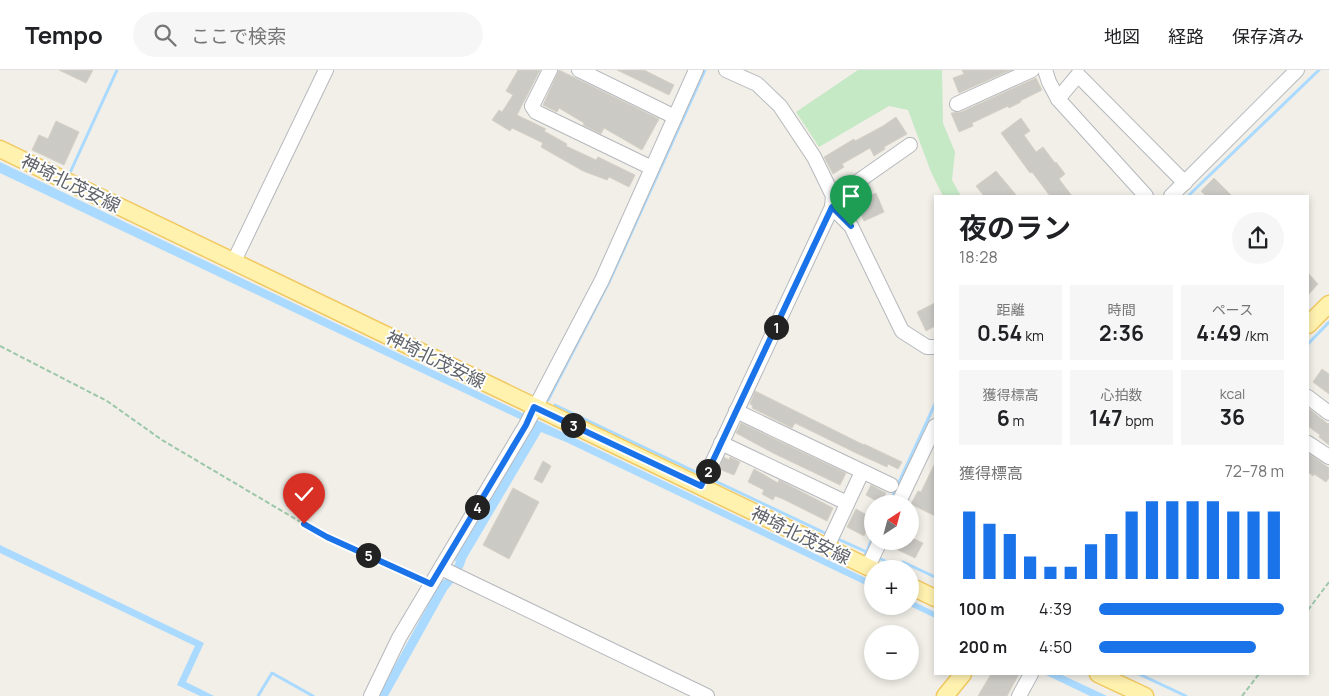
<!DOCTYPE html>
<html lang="ja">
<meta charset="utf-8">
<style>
body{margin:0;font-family:Manrope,"Noto Sans JP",sans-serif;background:#f6f6f6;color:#202124;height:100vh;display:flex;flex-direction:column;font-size:19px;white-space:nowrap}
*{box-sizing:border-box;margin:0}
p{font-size:16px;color:#757577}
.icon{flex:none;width:28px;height:28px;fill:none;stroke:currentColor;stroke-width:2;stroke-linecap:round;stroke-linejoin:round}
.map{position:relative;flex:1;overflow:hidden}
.details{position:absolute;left:934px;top:125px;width:375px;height:480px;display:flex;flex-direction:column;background:#fff;border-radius:0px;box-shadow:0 2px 8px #0003}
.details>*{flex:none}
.needle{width:32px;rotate:36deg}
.fabs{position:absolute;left:864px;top:425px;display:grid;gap:10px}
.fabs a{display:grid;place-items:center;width:55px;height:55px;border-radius:50%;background:#fff;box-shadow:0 2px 8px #0003;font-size:25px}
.pin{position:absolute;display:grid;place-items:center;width:42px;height:42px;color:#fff;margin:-51px -21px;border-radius:50% 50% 50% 0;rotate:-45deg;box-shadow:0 0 5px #0007}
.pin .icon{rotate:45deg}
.km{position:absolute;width:25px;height:25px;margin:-12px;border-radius:50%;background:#222;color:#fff;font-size:14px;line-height:25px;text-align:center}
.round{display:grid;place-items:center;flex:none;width:52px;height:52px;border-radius:26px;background:#f6f6f6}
.head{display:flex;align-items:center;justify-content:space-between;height:85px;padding:0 25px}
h1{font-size:28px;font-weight:700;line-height:38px}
.figures{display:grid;grid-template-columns:repeat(3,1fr);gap:8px;height:85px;padding:5px 25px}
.figures div{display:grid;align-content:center;border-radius:0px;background:#f6f6f6;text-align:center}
.figures b{font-size:21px;font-weight:700}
.figures small{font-size:14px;font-weight:400}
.figures p{font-size:14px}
.chart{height:140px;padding:10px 25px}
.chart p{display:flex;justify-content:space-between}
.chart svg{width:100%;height:90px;margin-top:5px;stroke:#1a73e8;stroke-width:6}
ul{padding:0 25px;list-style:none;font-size:16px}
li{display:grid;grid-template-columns:80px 60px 1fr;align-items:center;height:38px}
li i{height:12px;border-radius:6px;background:#1a73e8}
header{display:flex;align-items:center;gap:30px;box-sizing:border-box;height:70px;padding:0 25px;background:#fff;border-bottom:1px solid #e0e0e0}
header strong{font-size:24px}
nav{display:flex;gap:28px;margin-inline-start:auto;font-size:18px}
.search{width:350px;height:45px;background:#f6f6f6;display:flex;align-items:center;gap:12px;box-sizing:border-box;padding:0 18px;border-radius:28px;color:#757577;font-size:19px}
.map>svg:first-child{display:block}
.green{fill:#c5e8c5}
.water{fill:#aadaff}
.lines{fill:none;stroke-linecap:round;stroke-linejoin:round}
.stream{stroke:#aadaff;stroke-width:3}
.building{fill:#cccac5;stroke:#d6d1c6}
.minor-casing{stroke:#b5b8bc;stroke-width:16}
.major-casing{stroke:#f2c960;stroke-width:19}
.path{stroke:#9cc7a9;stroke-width:2;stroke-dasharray:5 2.5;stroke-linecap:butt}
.minor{stroke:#fff;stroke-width:14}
.major{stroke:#fff2af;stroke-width:16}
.route-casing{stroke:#fff;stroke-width:10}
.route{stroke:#1a73e8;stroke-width:6}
.labels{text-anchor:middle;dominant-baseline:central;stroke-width:4;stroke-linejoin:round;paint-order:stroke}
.street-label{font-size:18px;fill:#5f6368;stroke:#fff}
</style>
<header>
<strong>Tempo</strong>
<div class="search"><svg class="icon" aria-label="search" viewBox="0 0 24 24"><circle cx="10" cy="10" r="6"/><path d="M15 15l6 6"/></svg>ここで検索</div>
<nav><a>地図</a><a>経路</a><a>保存済み</a></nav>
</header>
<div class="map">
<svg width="1329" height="626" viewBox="0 0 1329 626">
<rect width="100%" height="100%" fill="#f1efe8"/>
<!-- green -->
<polygon class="green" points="858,0 942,0 943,53 955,82 952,110 961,126 943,126 931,102 908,40 889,36 819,77 796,42"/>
<!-- water -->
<g class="water">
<path d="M0 92 872 511V518L566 372 541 362 466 489C463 501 455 511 447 520L388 626H378L441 511 446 509 456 492 454 489 530 354 0 103Z"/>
<polygon points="0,475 204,573 186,612 214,626 200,626 177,615 195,576 0,483"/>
<polygon points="910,530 935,542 935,548 910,536"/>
<polygon points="1044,604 1060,604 1107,626 1090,626"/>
</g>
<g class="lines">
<!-- stream -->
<g class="stream">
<polyline points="69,105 117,0"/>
<polyline points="1188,126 1319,0"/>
<polyline points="1308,274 1329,252"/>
<polyline points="548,330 610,210 705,0"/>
<polyline points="555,335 698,403"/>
<polyline points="713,410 825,463"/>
<polyline points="889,434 935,334"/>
<polyline points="838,469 869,483"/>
<polyline points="865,485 872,469"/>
<polyline points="879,488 889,493"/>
<polyline points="903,492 935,507"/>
<polyline points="1139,604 1186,626"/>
<polyline points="258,626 272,603 313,626"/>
</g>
</g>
<!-- building -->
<g class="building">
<polygon points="59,0 93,0 86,13"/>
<polygon points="518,0 540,0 517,45 546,59 544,61 567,74 566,76 596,90 598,87 635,105 629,117 609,107 607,110 583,101 541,77 543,73 512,58 510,61 492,50 499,40 502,42 513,25 506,21"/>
<polygon points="559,0 659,49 642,80 604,58 601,64 583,55 584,53 559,38 557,42 543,35"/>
<polygon points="617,0 644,0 674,15 669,25"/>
<polygon points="962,0 1011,0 959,23 953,8 964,4"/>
<polygon points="1036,8 1042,20 1020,31 1021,32 1009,38 1008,36 972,53 973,56 959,62 951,43 961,42"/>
<polygon points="896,47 907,64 884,77 885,79 874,86 870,78 842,94 844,97 833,104 824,87 854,69 855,71 883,56"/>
<polygon points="1021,48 1030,61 1024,65 1036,82 1043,77 1055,93 1056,92 1065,104 1059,109 1072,126 1050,126 1032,102 1030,103 1001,63"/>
<polygon points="56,51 79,62 64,95 32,80 39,65 48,69"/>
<polygon points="996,101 1017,126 984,126 976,116"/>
<polygon points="1214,108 1232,126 1206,126 1201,121"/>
<polygon points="876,123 884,142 864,151 856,132"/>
<polygon points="1308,203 1318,214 1308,225"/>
<polygon points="935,233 935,256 926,261 917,242"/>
<polygon points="1322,299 1329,304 1329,324 1313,312"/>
<polygon points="755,321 864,375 864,374 902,392 898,399 888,394 887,397 856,383 795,353 792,358 752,338 753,336 750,334"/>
<polygon points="1308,338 1328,354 1329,353 1329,375 1319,367 1320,365 1308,356"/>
<polygon points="741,353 846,403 840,415 773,383 736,363"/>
<polygon points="1308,383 1329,398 1329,408 1326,412 1314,404 1313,406 1308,402"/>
<polygon points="724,387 729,390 730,387 740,392 734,405 719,399"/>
<polygon points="543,391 551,396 542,413 534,409"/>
<polygon points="935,393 935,446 911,434 918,421 921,422"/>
<polygon points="754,399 778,413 779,410 833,438 827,451 783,429 775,426 773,430 762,424 764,420 748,412"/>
<polygon points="871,415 886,423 880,433 866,425"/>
<polygon points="513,418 539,432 509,489 483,475"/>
<polygon points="856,439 872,448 864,466 847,457"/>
<polygon points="910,467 923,473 915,488 894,478 897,471 910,471"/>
<polygon points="991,604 1019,604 1007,626 978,626"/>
</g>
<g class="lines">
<defs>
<g id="minor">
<polyline points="550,0 532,36 536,42 652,98"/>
<polyline points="579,0 675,47"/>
<polyline points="1045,0 1049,12 1058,29 1146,126"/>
<polyline points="1058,29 1078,5 1185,113"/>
<polyline points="957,34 1032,0"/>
<polyline points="833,126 840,124 910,75"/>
<polyline points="1171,126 1297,0"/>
<polyline points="832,137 851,156 902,261 927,277 935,277"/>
<polyline points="234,191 326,0"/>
<polyline points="1308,327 1329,343"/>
<polyline points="736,341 891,415"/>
<polyline points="721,373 847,433"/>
<polyline points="1308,373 1329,387"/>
<polyline points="701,417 832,137 833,126 814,87 780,36 757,14 726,0"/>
<polyline points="898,434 935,356"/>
<polyline points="827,477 862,402"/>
<polyline points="868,497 880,471"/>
<polyline points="441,498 707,626"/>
<polyline points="371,626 399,568 526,355 602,210 696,0"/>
<polyline points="1019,626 1031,604"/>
</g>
<g id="major">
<polyline points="0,79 872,499"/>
<polyline points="1308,255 1329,234"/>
<polyline points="910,516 935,528"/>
<polyline points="1098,604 1145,626"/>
<polyline points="945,626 963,604"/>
</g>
</defs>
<!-- minor casing -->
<use href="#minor" class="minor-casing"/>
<!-- major casing -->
<use href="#major" class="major-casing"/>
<!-- path -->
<g class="path">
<polyline points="0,276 107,331 162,370 304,454 327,467 421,509"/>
<polyline points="1308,540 1329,512"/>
<polyline points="1242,626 1259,604"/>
</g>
<!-- minor -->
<use href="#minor" class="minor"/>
<!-- major -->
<use href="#major" class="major"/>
</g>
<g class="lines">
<defs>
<polyline id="route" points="304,454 327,467 431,514 526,355 534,337 701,416 832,137 851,156"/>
</defs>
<!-- route casing -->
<use href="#route" class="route-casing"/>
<!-- route -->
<use href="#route" class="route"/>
</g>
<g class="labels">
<!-- street labels -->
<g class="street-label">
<text transform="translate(71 113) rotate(26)">神埼北茂安線</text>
<text transform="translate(436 289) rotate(26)">神埼北茂安線</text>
<text transform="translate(801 465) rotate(26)">神埼北茂安線</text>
</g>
</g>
</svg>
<div class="fabs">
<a><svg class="needle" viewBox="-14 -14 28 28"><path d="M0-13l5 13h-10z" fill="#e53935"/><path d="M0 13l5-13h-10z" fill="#757577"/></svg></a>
<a>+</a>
<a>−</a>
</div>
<div class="pin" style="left:851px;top:156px;background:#1e9e55"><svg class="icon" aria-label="arrive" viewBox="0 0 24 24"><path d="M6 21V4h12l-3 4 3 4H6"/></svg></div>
<div class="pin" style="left:304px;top:454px;background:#d93025"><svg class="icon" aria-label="check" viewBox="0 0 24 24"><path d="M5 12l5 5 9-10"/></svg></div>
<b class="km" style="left:776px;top:257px">1</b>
<b class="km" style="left:708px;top:401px">2</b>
<b class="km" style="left:573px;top:355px">3</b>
<b class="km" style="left:477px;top:437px">4</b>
<b class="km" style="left:368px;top:485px">5</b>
<section class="details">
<div class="head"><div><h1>夜のラン</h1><p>18:28</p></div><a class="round"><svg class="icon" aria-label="share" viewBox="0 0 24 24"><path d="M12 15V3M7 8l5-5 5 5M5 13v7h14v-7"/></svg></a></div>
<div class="figures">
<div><p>距離</p><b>0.54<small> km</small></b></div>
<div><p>時間</p><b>2:36</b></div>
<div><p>ペース</p><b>4:49<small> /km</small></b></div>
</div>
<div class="figures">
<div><p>獲得標高</p><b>6<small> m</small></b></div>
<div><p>心拍数</p><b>147<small> bpm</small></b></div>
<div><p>kcal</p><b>36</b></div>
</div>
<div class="chart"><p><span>獲得標高</span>72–78 m</p>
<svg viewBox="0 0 160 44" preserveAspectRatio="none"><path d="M5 44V11M15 44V17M25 44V22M35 44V33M45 44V38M55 44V38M65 44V27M75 44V22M85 44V11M95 44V6M105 44V6M115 44V6M125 44V6M135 44V11M145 44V11M155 44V11"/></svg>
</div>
<ul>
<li><b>100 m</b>4:39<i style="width:100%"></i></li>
<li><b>200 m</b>4:50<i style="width:85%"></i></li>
</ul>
</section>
</div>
